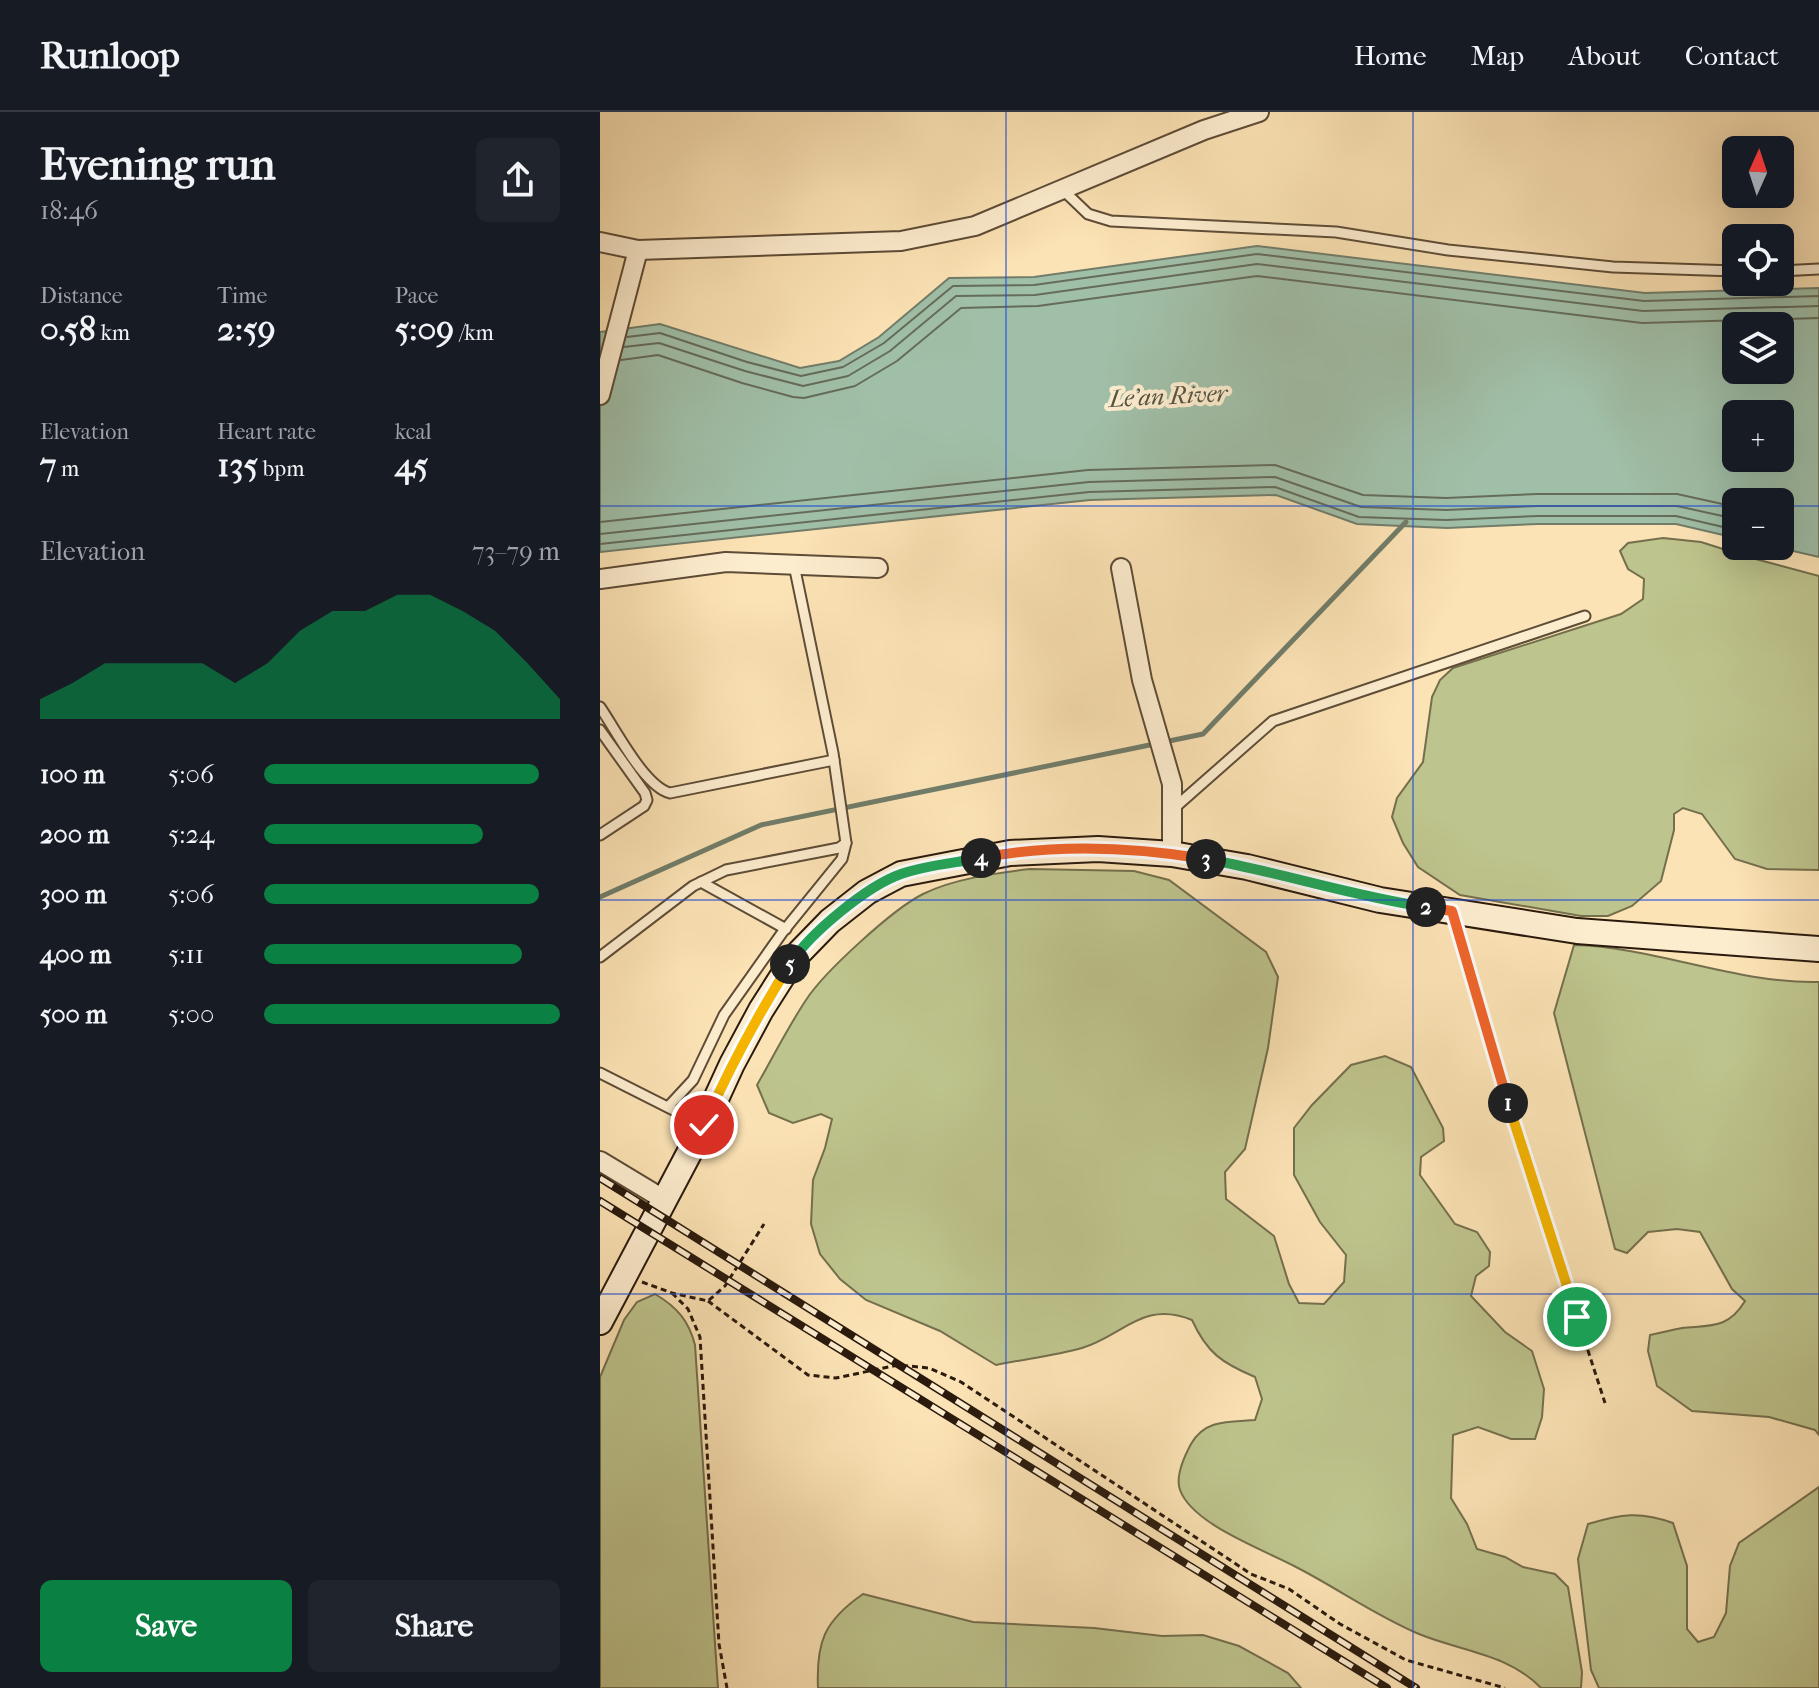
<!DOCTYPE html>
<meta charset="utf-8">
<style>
body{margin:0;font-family:"IM FELL French Canon",serif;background:#20242c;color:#f1f3f6;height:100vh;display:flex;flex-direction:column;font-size:30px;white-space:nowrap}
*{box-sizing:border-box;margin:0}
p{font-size:26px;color:#9ea1a6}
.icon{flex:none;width:44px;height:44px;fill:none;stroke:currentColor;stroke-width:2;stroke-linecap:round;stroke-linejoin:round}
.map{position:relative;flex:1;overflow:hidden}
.panel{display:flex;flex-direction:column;background:#171b24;width:600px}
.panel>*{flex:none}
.needle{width:52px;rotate:3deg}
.buttons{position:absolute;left:1122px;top:24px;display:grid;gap:16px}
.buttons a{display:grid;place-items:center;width:72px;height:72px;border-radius:12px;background:#171b24;box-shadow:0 8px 32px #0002;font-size:40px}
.pin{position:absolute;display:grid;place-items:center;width:68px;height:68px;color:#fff;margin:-34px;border:4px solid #fff;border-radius:50%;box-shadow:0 2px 8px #0007}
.km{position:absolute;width:40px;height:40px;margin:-20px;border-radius:50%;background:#222;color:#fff;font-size:22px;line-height:40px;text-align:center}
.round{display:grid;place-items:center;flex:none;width:84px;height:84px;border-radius:12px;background:#20242c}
.overview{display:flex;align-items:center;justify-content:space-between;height:136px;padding:0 40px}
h1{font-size:44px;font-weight:800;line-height:60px}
.figures{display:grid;grid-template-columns:repeat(3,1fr);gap:12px;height:136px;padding:8px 40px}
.figures div{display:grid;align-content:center}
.figures b{font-size:34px;font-weight:800}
.figures small{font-size:22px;font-weight:400}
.figures p{font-size:22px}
.chart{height:224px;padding:16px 40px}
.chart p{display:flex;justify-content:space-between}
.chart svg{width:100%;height:144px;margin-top:8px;fill:#0b8043;opacity:.7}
.cta{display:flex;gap:16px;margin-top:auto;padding:16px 40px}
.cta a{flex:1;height:92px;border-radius:12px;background:#0b8043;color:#fff;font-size:32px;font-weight:800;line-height:92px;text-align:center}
.cta a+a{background:#20242c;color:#f1f3f6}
ul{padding:0 40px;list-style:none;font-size:26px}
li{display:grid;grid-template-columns:128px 96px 1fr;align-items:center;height:60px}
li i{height:20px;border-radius:10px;background:#0b8043}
header{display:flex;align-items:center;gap:48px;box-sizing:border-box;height:112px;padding:0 40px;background:#171b24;border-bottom:2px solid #363941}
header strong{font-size:38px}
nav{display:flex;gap:44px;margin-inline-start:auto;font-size:28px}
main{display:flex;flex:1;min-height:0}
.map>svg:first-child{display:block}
.green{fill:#bec48d;stroke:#746f4d;stroke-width:2}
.water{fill:#a0bfa8;stroke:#717d6a;stroke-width:2;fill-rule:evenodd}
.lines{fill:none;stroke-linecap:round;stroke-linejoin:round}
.shore{stroke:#656c5a;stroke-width:2}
.stream{stroke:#717d6a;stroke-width:5}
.lane-casing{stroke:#5e4c37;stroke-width:13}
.street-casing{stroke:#5e4c37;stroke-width:22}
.secondary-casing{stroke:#2a1a0d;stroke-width:28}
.path{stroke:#2a1a0d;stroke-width:3;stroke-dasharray:6 4;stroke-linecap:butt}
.lane{stroke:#fdedcf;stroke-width:9}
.street{stroke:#fdedcf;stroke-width:18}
.secondary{stroke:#fdedcf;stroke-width:24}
.rail-casing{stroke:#2a1a0d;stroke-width:8}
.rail{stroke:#fdedcf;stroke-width:5;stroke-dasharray:15;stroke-linecap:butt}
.split-1-casing{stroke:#fff;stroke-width:16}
.split-2-casing{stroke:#fff;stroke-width:16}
.split-3-casing{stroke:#fff;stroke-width:16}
.split-4-casing{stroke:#fff;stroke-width:16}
.split-5-casing{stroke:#fff;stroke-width:16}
.split-6-casing{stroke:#fff;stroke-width:16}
.split-1{stroke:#f5b400;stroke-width:10}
.split-2{stroke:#f0652b;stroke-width:10}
.split-3{stroke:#22a559;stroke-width:10}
.split-4{stroke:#f0652b;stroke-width:10}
.split-5{stroke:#22a559;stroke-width:10}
.split-6{stroke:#f5b400;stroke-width:10}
.grid{fill:none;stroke:#1d4ed8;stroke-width:2;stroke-opacity:0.55}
.labels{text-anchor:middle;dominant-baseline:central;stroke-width:8;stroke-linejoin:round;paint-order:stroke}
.water-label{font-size:24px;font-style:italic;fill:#535443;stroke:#fdedcf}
</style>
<header>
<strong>Runloop</strong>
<nav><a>Home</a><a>Map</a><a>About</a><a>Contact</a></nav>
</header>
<main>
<section class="panel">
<div class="overview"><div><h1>Evening run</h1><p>18:46</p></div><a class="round"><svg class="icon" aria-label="share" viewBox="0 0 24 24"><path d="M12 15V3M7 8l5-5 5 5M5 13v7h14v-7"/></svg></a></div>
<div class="figures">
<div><p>Distance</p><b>0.58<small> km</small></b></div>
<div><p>Time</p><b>2:59</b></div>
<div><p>Pace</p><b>5:09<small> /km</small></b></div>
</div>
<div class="figures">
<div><p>Elevation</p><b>7<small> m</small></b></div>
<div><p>Heart rate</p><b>135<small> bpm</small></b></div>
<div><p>kcal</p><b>45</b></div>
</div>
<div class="chart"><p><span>Elevation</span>73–79 m</p>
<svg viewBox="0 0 160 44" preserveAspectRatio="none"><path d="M0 44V38L10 33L20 27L30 27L40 27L50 27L60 33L70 27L80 17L90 11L100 11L110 6L120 6L130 11L140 17L150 27L160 38V44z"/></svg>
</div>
<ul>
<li><b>100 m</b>5:06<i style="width:93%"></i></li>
<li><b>200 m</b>5:24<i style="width:74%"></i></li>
<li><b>300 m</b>5:06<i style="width:93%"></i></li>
<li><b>400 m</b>5:11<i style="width:87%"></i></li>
<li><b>500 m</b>5:00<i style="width:100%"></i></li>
</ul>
<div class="cta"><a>Save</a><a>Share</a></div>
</section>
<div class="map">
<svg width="1219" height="1576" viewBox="0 0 1219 1576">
<rect width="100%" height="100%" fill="#fce3b5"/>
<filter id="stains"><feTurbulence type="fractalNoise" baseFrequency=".0025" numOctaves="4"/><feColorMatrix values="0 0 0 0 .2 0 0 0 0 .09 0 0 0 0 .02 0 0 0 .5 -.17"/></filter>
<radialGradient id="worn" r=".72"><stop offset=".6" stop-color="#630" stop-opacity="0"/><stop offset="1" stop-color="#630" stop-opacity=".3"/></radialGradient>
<!-- green -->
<g class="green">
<polygon points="1063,426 1101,430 1148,445 1219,464 1219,758 1167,757 1135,747 1102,702 1083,696 1074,702 1074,718 1061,769 1032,794 1008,804 981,804 860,783 818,755 803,731 792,705 797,686 823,650 832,585 840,568 853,556 1021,502 1043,487 1044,467 1028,457 1020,439 1028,431"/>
<path d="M430 757 534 759 569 768 666 840 678 865 668 936 645 1037 625 1060 626 1087 674 1124 689 1172 699 1191 724 1192 744 1170 746 1143 720 1110 694 1063V1016L712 993 751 953 785 944 811 955 843 1016 844 1029 821 1045 820 1063 855 1112 877 1120 890 1140 889 1154 876 1164 871 1184 905 1220 932 1239 944 1277 942 1305 935 1327H911L878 1315 853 1323 851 1386 867 1412 877 1437 905 1445 923 1455 955 1462 968 1475 982 1560 981 1576H941C909 1542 860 1539 819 1522 776 1504 737 1476 696 1455 665 1438 593 1413 580 1378 575 1364 584 1345 591 1332 605 1307 629 1310 655 1308L662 1287 655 1265C622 1251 607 1241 592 1208 543 1188 524 1223 482 1236 454 1244 424 1247 396 1253L340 1219 266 1188 240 1167 220 1142 211 1112 213 1068 225 1036 232 1007 221 1002 193 1011 169 1001 157 973C173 945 188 915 206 888 224 860 293 797 323 782 353 767 396 761 430 757Z"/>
<path d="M974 833C1055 835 1136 872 1219 870V1323L1215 1318 1169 1305 1092 1299 1057 1274 1048 1239 1050 1223C1060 1221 1071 1218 1082 1216 1111 1213 1128 1217 1145 1189L1132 1177 1100 1120 1077 1117 1048 1120 1027 1141 1015 1137 954 901Z"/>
<path d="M55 1182C77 1195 89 1209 95 1233L118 1576H0V1265L24 1208 37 1190Z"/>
<path d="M1219 1375V1576H999L991 1558 978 1447 988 1412C1021 1402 1040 1399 1073 1411L1087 1454V1517L1098 1530 1114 1525 1126 1501 1130 1454 1139 1431Z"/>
<path d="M263 1482 373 1510 494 1516 562 1524 603 1523 639 1534 688 1561 701 1576H218C216 1530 224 1509 263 1482Z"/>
</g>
<!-- water -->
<path class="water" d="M657 134 1045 181 1219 176V445L1172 434H1180V390H1136V426L1076 412H938L847 416 757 412 676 383 490 388 0 440V220L60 212 200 256 239 249 279 225 349 166 434 165ZM1136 214H1180V258H1136ZM1136 302H1180V346H1136Z"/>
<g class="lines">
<!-- shore -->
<g class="shore">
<polyline points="27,225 60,221 147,250 201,264 243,255 284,231 353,174 434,173 657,142 1044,189 1219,184"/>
<polyline points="24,235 59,231 145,259 203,274 248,264 290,239 356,184 435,183 657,152 1043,199 1219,194"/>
<polyline points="21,248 58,243 142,271 193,285 204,286 255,274 297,249 361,196 438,194 657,164 1042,211 1219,206"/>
<polyline points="0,410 488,358 675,353 763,383 846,386 938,382 1077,382 1136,395"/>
<polyline points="0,422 489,370 675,365 761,395 846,398 938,394 1077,394 1136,407"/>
<polyline points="0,432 489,380 675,375 759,405 846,408 938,404 1076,404 1136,418"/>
</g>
<!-- stream -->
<polyline class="stream" points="0,785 161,713 603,622 806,410"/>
<defs>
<g id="lane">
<polyline points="463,78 488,102 511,109 736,120 848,138 1013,155 1136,159"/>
<polyline points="1180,159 1219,157"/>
<path d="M0 595C16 618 44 674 70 681L234 648"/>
<polyline points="0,618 45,681 47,688 44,694 0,723"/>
<polyline points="572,698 673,609 985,504"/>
<polyline points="101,770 186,817"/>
<polyline points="0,845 93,774 126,758 239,736 246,731 233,641 194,453"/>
<polyline points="0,961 101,1012"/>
<polyline points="68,995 93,968 124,903 182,821 242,747 246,731"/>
</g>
<g id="street">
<polyline points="0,130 38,138 301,129 375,114 604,18 659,0"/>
<polyline points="0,283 38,138"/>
<polyline points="521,456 542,568 572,672 572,742"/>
<polyline points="0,467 126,450 278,456"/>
<polyline points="0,1049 63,1087"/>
</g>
<polyline id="secondary" points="0,1210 104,1013 132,952 161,898 194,846 230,809 267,780 301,762 410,741 498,737 572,742 647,755 780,788 977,819 1219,837"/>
</defs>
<!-- lane casing -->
<use href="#lane" class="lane-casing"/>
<!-- street casing -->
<use href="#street" class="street-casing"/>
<!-- secondary casing -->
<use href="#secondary" class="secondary-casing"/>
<!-- path -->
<g class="path">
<polyline points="857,818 894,949 1005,1291"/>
<polyline points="42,1170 72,1181 108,1189 125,1174 164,1112"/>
<polyline points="72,1181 88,1197 100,1225 119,1532 127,1576"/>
<polyline points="108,1189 208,1263 236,1266 298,1253 329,1256 361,1270 651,1462 689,1477 740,1512 806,1548 905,1576"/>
</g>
<!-- lane -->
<use href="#lane" class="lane"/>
<!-- street -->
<use href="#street" class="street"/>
<!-- secondary -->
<use href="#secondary" class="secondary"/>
<defs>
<g id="rail">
<polyline points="0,1066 816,1576"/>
<polyline points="0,1089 787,1576"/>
</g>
</defs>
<!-- rail casing -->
<use href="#rail" class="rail-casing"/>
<!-- rail -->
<use href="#rail" class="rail"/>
</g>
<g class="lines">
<defs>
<polyline id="split-1" points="908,991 977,1205"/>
<polyline id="split-2" points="826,795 852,799 908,991"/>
<path id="split-3" d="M606 747C680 760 751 784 826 795"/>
<path id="split-4" d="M381 746C454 732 533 735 606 747"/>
<path id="split-5" d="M190 852C210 821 267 774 301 762 326 753 355 751 381 746"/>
<path id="split-6" d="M104 1013C129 957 157 904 190 852"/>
</defs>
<!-- split-1 casing -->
<use href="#split-1" class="split-1-casing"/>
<!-- split-2 casing -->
<use href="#split-2" class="split-2-casing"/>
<!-- split-3 casing -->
<use href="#split-3" class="split-3-casing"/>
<!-- split-4 casing -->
<use href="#split-4" class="split-4-casing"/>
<!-- split-5 casing -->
<use href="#split-5" class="split-5-casing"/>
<!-- split-6 casing -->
<use href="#split-6" class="split-6-casing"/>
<!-- split-1 -->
<use href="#split-1" class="split-1"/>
<!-- split-2 -->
<use href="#split-2" class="split-2"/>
<!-- split-3 -->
<use href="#split-3" class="split-3"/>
<!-- split-4 -->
<use href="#split-4" class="split-4"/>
<!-- split-5 -->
<use href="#split-5" class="split-5"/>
<!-- split-6 -->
<use href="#split-6" class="split-6"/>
</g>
<!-- grid -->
<path class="grid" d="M406 0V1576M813 0V1576M0 394H1136M1180 394H1219M0 788H1219M0 1182H1219"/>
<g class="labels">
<!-- water labels -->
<g class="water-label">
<text transform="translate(568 284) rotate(-3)">Le'an River</text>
</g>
</g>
<rect width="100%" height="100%" filter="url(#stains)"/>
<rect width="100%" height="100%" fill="url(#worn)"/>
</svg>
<div class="buttons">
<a><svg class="needle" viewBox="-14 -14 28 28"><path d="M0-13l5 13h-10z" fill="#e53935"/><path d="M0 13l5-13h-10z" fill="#9ea1a6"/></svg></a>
<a><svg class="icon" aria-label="locate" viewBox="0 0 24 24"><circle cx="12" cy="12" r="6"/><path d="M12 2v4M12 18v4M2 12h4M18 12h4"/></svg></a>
<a><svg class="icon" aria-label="layers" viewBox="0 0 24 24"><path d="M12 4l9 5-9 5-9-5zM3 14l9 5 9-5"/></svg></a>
<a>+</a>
<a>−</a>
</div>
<div class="pin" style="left:977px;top:1205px;background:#1e9e55"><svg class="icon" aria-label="arrive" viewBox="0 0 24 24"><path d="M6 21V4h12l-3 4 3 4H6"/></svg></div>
<div class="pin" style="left:104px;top:1013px;background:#d93025"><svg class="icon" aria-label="check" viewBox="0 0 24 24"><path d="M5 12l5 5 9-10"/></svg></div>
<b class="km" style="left:908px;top:991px">1</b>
<b class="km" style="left:826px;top:795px">2</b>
<b class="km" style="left:606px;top:747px">3</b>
<b class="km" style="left:381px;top:746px">4</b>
<b class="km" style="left:190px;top:852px">5</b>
</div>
</main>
